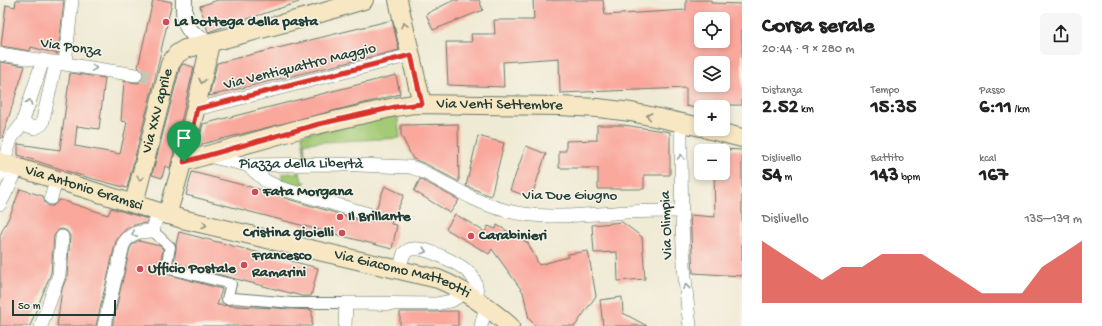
<!DOCTYPE html>
<html lang="it">
<meta charset="utf-8">
<style>
body{margin:0;font-family:"Gochi Hand",sans-serif;background:#f6f6f6;color:#222;height:100vh;display:flex;flex-direction:column;font-size:15px;white-space:nowrap}
*{box-sizing:border-box;margin:0}
p{font-size:13px;color:#767676}
.icon{flex:none;width:22px;height:22px;fill:none;stroke:currentColor;stroke-width:2;stroke-linecap:round;stroke-linejoin:round}
.map{position:relative;flex:1;overflow:hidden}
.details{display:flex;flex-direction:column;background:#fff;width:360px}
.details>*{flex:none}
.fabs{position:absolute;left:694px;top:12px;display:grid;gap:8px}
.fabs a{display:grid;place-items:center;width:36px;height:36px;border-radius:6px;background:#fff;box-shadow:0 2px 6px #0003;font-size:20px}
.scale{position:absolute;left:12px;bottom:10px;width:104px;box-sizing:border-box;padding-left:4px;border:2px solid #1f3d34;border-top:0;font-size:11px;line-height:14px;white-space:nowrap;color:#1f3d34;-webkit-text-stroke:3px #f7f3e8;paint-order:stroke}
.pin{position:absolute;display:grid;place-items:center;width:34px;height:34px;color:#fff;margin:-41px -17px;border-radius:50% 50% 50% 0;rotate:-45deg;box-shadow:0 0 4px #0007}
.pin .icon{rotate:45deg}
.round{display:grid;place-items:center;flex:none;width:42px;height:42px;border-radius:6px;background:#f6f6f6}
.summary{display:flex;align-items:center;justify-content:space-between;height:68px;padding:0 20px}
h1{font-size:22px;font-weight:800;line-height:30px}
.metrics{display:grid;grid-template-columns:repeat(3,1fr);gap:6px;height:68px;padding:4px 20px}
.metrics div{display:grid;align-content:center}
.metrics b{font-size:20px;font-weight:800}
.metrics small{font-size:11px;font-weight:400}
.metrics p{font-size:11px}
.chart{height:112px;padding:8px 20px}
.chart p{display:flex;justify-content:space-between}
.chart svg{width:100%;height:72px;margin-top:4px;fill:#d93025;opacity:.7}
main{display:flex;flex:1;min-height:0}
.map>svg:first-child{display:block}
.green{fill:#a3ca75;stroke:#618454}
.building{fill:#faa79c;fill-rule:evenodd}
.lines{fill:none;stroke-linecap:round;stroke-linejoin:round}
.minor-tunnel{stroke:#c5c7b3;stroke-width:13;stroke-dasharray:13 6;stroke-linecap:butt}
.pedestrian-casing{stroke:#687a6c;stroke-width:12}
.minor-casing{stroke:#687a6c;stroke-width:14}
.tertiary-casing{stroke:#687a6c;stroke-width:18}
.secondary-casing{stroke:#687a6c;stroke-width:20}
.pedestrian{stroke:#fff;stroke-width:10}
.minor{stroke:#fff;stroke-width:13}
.tertiary{stroke:#fff;stroke-width:16}
.secondary{stroke:#f8e7c3;stroke-width:18}
.oneway{stroke:#8c927c}
.oneway2{stroke:#8f9e9a}
.route-casing{stroke:#fff;stroke-width:8}
.route{stroke:#d93025;stroke-width:5}
.poi-dot{fill:#d1495b;stroke:#f7f3e8;stroke-width:1.5}
.labels{text-anchor:middle;dominant-baseline:central;stroke-width:3;stroke-linejoin:round;paint-order:stroke}
.poi-label{font-size:15px;font-weight:bold;fill:#1f3d34;stroke:#f7f3e8;text-anchor:start}
.street-label{font-size:15px;fill:#1f3d34;stroke:#f7f3e8}
</style>
<main>
<div class="map">
<svg width="742" height="326" viewBox="0 0 742 326">
<rect width="100%" height="100%" fill="#f7f3e8"/>
<filter id="ink" filterUnits="userSpaceOnUse"><feTurbulence type="fractalNoise" baseFrequency=".025" numOctaves="2"/><feDisplacementMap in="SourceGraphic" scale="8" xChannelSelector="R" yChannelSelector="G"/><feConvolveMatrix kernelMatrix="1 2 1 2 8 2 1 2 1" color-interpolation-filters="sRGB"/></filter>
<filter id="wash" filterUnits="userSpaceOnUse"><feTurbulence type="fractalNoise" baseFrequency=".012" numOctaves="4" result="noise"/><feDisplacementMap in="SourceGraphic" scale="16" xChannelSelector="R" yChannelSelector="G"/><feGaussianBlur stdDeviation="0.9" result="paint"/><feColorMatrix in="noise" values="0 0 0 0 0 0 0 0 0 0 0 0 0 0 0 0 0 1.4 0 .05"/><feComposite in="paint" operator="in"/></filter>
<g filter="url(#wash)">
<rect width="100%" height="100%" fill="#efead3"/>
<!-- green -->
<g class="green">
<polygon points="397,112 400,138 304,143 305,156 302,135"/>
<polygon points="300,172 302,182 306,182 299,188 282,186 282,174"/>
</g>
<g id="blocks">
<!-- building -->
<g class="building">
<polygon points="16,0 64,0 58,54 31,47 30,51 1,46 6,5 15,7"/>
<polygon points="153,0 163,0 172,2 154,82 127,188 79,175 18,155 18,144 60,150 70,73 105,78 99,129 77,126 75,146 120,154 127,122 121,121 124,81 139,83 142,80 144,77 143,72 138,67"/>
<polygon points="218,0 299,0 299,2 208,32 200,6"/>
<polygon points="454,0 479,0 483,10 433,30 426,14"/>
<path d="M533 0H603L605 15 686 10V0H711V3L742 4V105H710V107H701V109L686 106V88L560 93 559 58 503 62 504 87 448 85 446 42H472L471 34H495L494 20H534ZM701 19H724V40L701 41ZM701 63H723V85H701Z"/>
<polygon points="392,20 399,50 209,96 217,63"/>
<polygon points="0,62 25,66 2,138 0,137"/>
<polygon points="183,64 194,67 170,168 165,166 162,178 152,175 180,68"/>
<polygon points="396,75 400,94 198,145 203,124"/>
<polygon points="458,124 459,182 428,165 413,159 401,135 401,125"/>
<polygon points="597,125 624,125 670,132 670,175 644,175 644,189 598,189 598,168 559,168 559,151 566,151 566,141 597,140"/>
<polygon points="478,136 504,143 491,196 466,186"/>
<polygon points="526,146 546,154 531,198 510,190"/>
<polygon points="723,149 742,150 742,276 693,273 690,215 715,217 714,173 723,173"/>
<polygon points="192,172 270,192 278,196 366,222 370,222 376,217 375,211 385,186 404,195 391,224 397,225 392,249 186,195"/>
<polygon points="420,179 459,200 450,213 414,191"/>
<polygon points="20,189 43,196 45,203 49,206 53,206 59,200 61,200 108,215 111,208 148,219 146,223 138,224 127,228 120,235 116,241 96,326 57,326 62,289 67,276 70,236 67,231 62,229 58,230 54,236 51,273 30,326 0,326 0,235 12,211"/>
<polygon points="455,214 485,232 488,226 496,229 497,225 528,243 539,265 568,257 568,254 588,251 596,296 575,326 536,326 529,319 523,292 492,249 489,254 446,229"/>
<polygon points="622,222 642,237 645,279 618,281 617,252 594,253 592,225"/>
<polygon points="179,232 318,268 311,296 302,296 174,263 176,248 176,244"/>
<polygon points="140,240 139,241 160,246 163,249 160,267 162,273 222,289 217,305 312,310 312,326 112,326 130,248 134,243"/>
<polygon points="622,297 623,313 647,326 603,326 600,300"/>
<polygon points="443,311 458,311 458,326 400,326 400,312 436,312"/>
</g>
</g>
</g>
<g filter="url(#ink)">
<use href="#blocks" fill-opacity="0" stroke="#687a6c" stroke-width="1"/>
<g class="lines">
<!-- minor-tunnel -->
<polyline class="minor-tunnel" points="136,75 155,78"/>
<defs>
<polyline id="pedestrian" points="153,231 170,247 166,268 231,284 227,299 233,298 292,303 346,303"/>
<g id="minor">
<polyline points="0,54 136,75"/>
<polyline points="65,63 72,0"/>
<polyline points="197,109 411,55"/>
<path d="M681 123C681 191 681 259 690 326"/>
<polyline points="22,124 35,128 42,124 56,62"/>
<path id="s1" d="M208 156 247 165 333 164 410 167C423 170 434 178 446 184 464 194 484 205 504 210 540 220 578 215 614 213 636 211 659 211 681 211"/>
<polyline points="3,163 12,137 22,124 43,60"/>
<polyline points="247,165 266,181 280,188 368,214"/>
<polyline points="0,174 18,168"/>
<polyline points="51,198 56,181"/>
<polyline points="0,204 18,168"/>
<path d="M399 270 404 253C407 251 409 249 413 249 426 247 464 265 472 276 477 283 477 292 478 300"/>
<polyline points="41,326 59,275 62,237"/>
<path d="M104 326 123 245C130 232 140 231 153 231L158 212"/>
<polyline points="345,326 346,303 436,304 451,301 465,292"/>
<polyline points="481,326 486,306"/>
</g>
<path id="tertiary" d="M184 0C183 24 187 35 210 43"/>
<g id="secondary">
<polyline points="398,0 422,104"/>
<polyline points="707,129 742,138"/>
<path id="s2" d="M0 162 182 219 438 279C465 290 488 307 510 326"/>
<path id="s3" d="M183 162 303 128 395 107 414 104 559 106 598 108 631 112 701 127"/>
<path id="s4" d="M134 203 170 64 177 54 185 49 311 16 364 0"/>
<path d="M167 215C185 158 198 101 210 43"/>
</g>
</defs>
<!-- pedestrian casing -->
<use href="#pedestrian" class="pedestrian-casing"/>
<!-- minor casing -->
<use href="#minor" class="minor-casing"/>
<!-- tertiary casing -->
<use href="#tertiary" class="tertiary-casing"/>
<!-- secondary casing -->
<use href="#secondary" class="secondary-casing"/>
<!-- pedestrian -->
<use href="#pedestrian" class="pedestrian"/>
<!-- minor -->
<use href="#minor" class="minor"/>
<!-- tertiary -->
<use href="#tertiary" class="tertiary"/>
<!-- secondary -->
<use href="#secondary" class="secondary"/>
</g>
<!-- one-way arrows -->
<defs><path id="oneway-chevron" d="M-2-3.5L2.5 0L-2 3.5" fill="none" stroke-width="1.6" stroke-linecap="round" stroke-linejoin="round"/></defs>
<g class="oneway">
<use href="#oneway-chevron" transform="translate(404 25) rotate(-104)"/>
<use href="#oneway-chevron" transform="translate(202 81) rotate(101)"/>
<use href="#oneway-chevron" transform="translate(649 116) rotate(-169)"/>
<use href="#oneway-chevron" transform="translate(140 178) rotate(104)"/>
<use href="#oneway-chevron" transform="translate(204 225) rotate(13)"/>
</g>
<g class="oneway2">
<use href="#oneway-chevron" transform="translate(94 68) rotate(9)"/>
<use href="#oneway-chevron" transform="translate(29 102) rotate(-72)"/>
<use href="#oneway-chevron" transform="translate(681 157) rotate(-90)"/>
<use href="#oneway-chevron" transform="translate(134 234) rotate(154)"/>
<use href="#oneway-chevron" transform="translate(424 251) rotate(16)"/>
<use href="#oneway-chevron" transform="translate(686 287) rotate(-96)"/>
</g>
</g>
<g class="lines" filter="url(#ink)">
<defs>
<polygon id="route" points="411,55 422,104 395,107 319,124 184,162 197,109"/>
</defs>
<!-- route casing -->
<use href="#route" class="route-casing"/>
<!-- route -->
<use href="#route" class="route"/>
</g>
<!-- markers -->
<g class="poi-dot">
<circle cx="166" cy="22" r="4"/>
<circle cx="255" cy="192" r="4"/>
<circle cx="340" cy="217" r="4"/>
<circle cx="342" cy="233" r="4"/>
<circle cx="471" cy="236" r="4"/>
<circle cx="244" cy="265" r="4"/>
<circle cx="140" cy="269" r="4"/>
</g>
<g class="labels">
<!-- poi labels -->
<g class="poi-label">
<text x="174" y="22">La bottega della pasta</text>
<text x="263" y="192">Fata Morgana</text>
<text x="348" y="217">Il Brillante</text>
<text x="334" y="233" text-anchor="end">Cristina gioielli</text>
<text x="479" y="236">Carabinieri</text>
<text x="252" y="256">Francesco<tspan x="252" dy="17">Ramarini</tspan></text>
<text x="148" y="269">Ufficio Postale</text>
</g>
<!-- street labels -->
<g class="street-label">
<text transform="translate(71 48) rotate(9)">Via Ponza</text>
<text transform="translate(300 67) rotate(-14)">Via Ventiquattro Maggio</text>
<text stroke="none"><textPath href="#s3" startOffset="324">Via Venti Settembre</textPath></text>
<text stroke="none"><textPath href="#s4" startOffset="95">Via XXV aprile</textPath></text>
<text stroke="none"><textPath href="#s1" startOffset="94">Piazza della Libertà</textPath></text>
<text stroke="none"><textPath href="#s2" startOffset="88">Via Antonio Gramsci</textPath></text>
<text x="570" y="196">Via Due Giugno</text>
<text transform="translate(667 225) rotate(-92)">Via Olimpia</text>
<text stroke="none"><textPath href="#s2" startOffset="418">Via Giacomo Matteotti</textPath></text>
</g>
</g>
</svg>
<div class="fabs">
<a><svg class="icon" aria-label="locate" viewBox="0 0 24 24"><circle cx="12" cy="12" r="6"/><path d="M12 2v4M12 18v4M2 12h4M18 12h4"/></svg></a>
<a><svg class="icon" aria-label="layers" viewBox="0 0 24 24"><path d="M12 4l9 5-9 5-9-5zM3 14l9 5 9-5"/></svg></a>
<a>+</a>
<a>−</a>
</div>
<div class="scale">50 m</div>
<div class="pin" style="left:184px;top:162px;background:#1e9e55"><svg class="icon" aria-label="arrive" viewBox="0 0 24 24"><path d="M6 21V4h12l-3 4 3 4H6"/></svg></div>
</div>
<section class="details">
<div class="summary"><div><h1>Corsa serale</h1><p>20:44 · 9 × 280 m</p></div><a class="round"><svg class="icon" aria-label="share" viewBox="0 0 24 24"><path d="M12 15V3M7 8l5-5 5 5M5 13v7h14v-7"/></svg></a></div>
<div class="metrics">
<div><p>Distanza</p><b>2.52<small> km</small></b></div>
<div><p>Tempo</p><b>15:35</b></div>
<div><p>Passo</p><b>6:11<small> /km</small></b></div>
</div>
<div class="metrics">
<div><p>Dislivello</p><b>54<small> m</small></b></div>
<div><p>Battito</p><b>143<small> bpm</small></b></div>
<div><p>kcal</p><b>167</b></div>
</div>
<div class="chart"><p><span>Dislivello</span>135–139 m</p>
<svg viewBox="0 0 160 44" preserveAspectRatio="none"><path d="M0 44V6L10 14L20 22L30 30L40 22L50 22L60 14L70 14L80 14L90 22L100 30L110 38L120 38L130 38L140 22L150 14L160 6V44z"/></svg>
</div>
</section>
</main>
